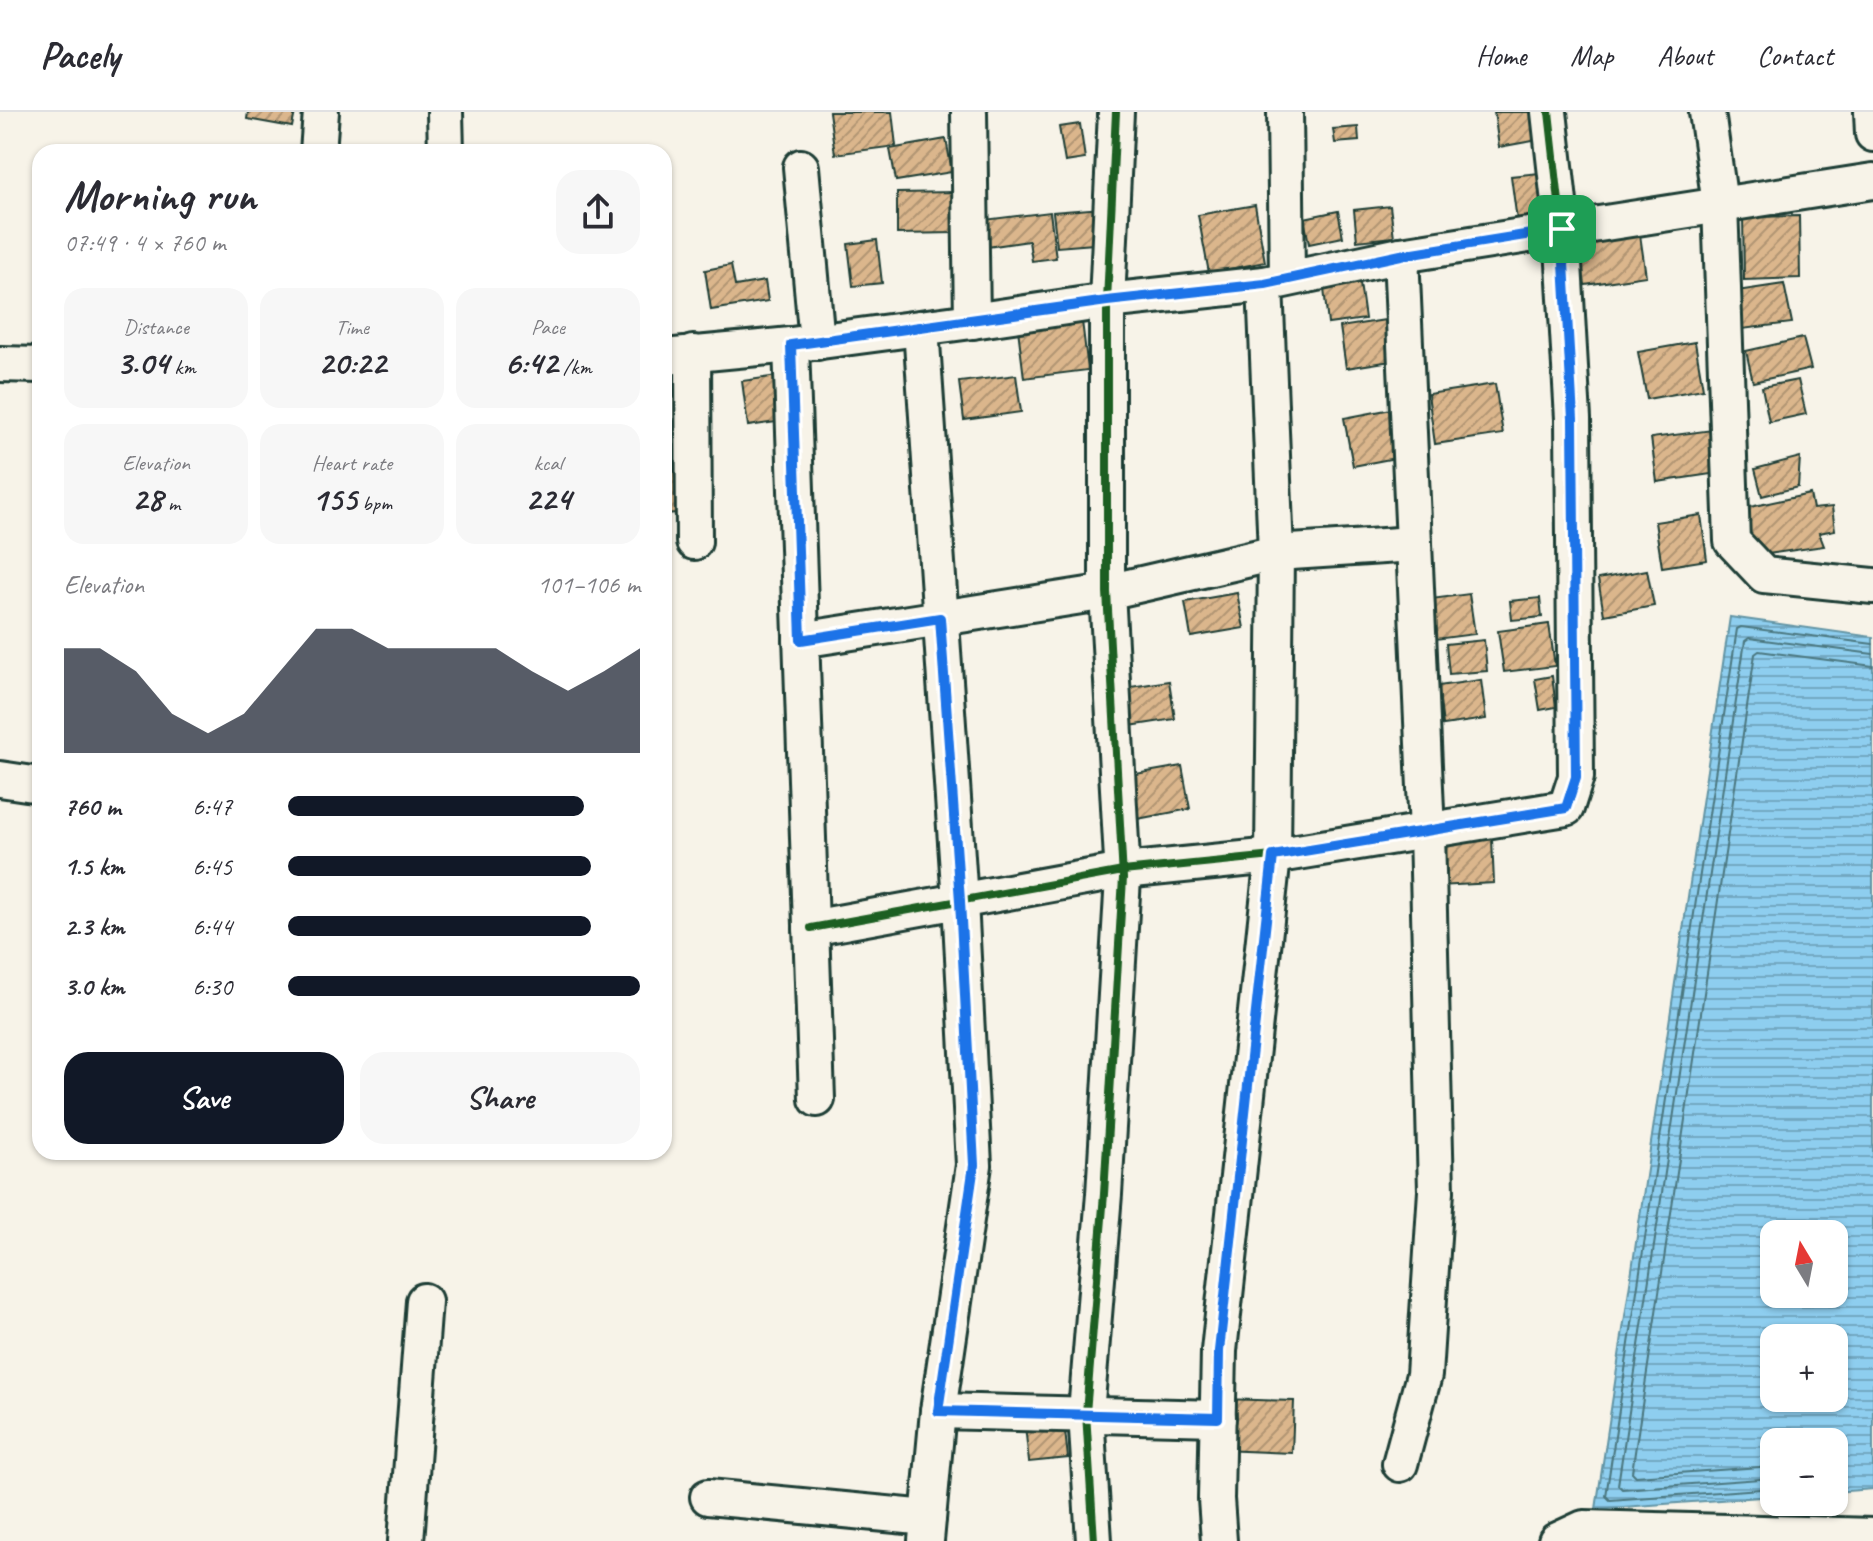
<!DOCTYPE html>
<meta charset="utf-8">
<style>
body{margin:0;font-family:Caveat,sans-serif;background:#f7f7f7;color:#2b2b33;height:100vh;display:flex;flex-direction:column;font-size:30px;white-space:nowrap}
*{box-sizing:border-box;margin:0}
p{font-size:26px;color:#7c7c81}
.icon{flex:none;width:44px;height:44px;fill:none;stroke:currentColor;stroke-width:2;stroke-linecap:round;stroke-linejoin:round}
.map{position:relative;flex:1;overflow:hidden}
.details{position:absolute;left:32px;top:32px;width:640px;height:1016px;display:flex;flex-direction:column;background:#fff;border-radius:24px;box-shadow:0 2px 6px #0004}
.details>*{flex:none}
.needle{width:52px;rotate:350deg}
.fabs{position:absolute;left:1760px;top:1108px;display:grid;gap:16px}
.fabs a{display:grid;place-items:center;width:88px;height:88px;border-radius:16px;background:#fff;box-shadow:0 2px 6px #0004;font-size:40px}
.pin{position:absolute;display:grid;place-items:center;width:68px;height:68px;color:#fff;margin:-34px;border-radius:16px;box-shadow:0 4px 12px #0006}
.round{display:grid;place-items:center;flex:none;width:84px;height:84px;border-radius:24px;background:#f7f7f7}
.summary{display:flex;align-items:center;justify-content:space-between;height:136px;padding:0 32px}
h1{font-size:44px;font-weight:600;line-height:60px}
.figures{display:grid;grid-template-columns:repeat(3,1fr);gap:12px;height:136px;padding:8px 32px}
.figures div{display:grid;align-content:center;border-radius:20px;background:#f7f7f7;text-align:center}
.figures b{font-size:34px;font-weight:600}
.figures small{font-size:22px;font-weight:400}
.figures p{font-size:22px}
.chart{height:224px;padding:16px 32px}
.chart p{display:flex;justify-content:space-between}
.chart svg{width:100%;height:144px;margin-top:8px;fill:#111827;opacity:.7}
.cta{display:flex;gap:16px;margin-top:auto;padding:16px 32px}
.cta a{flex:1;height:92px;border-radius:24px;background:#111827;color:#fff;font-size:32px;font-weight:600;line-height:92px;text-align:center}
.cta a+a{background:#f7f7f7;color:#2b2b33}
ul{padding:0 32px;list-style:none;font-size:26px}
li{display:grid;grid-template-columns:128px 96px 1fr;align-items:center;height:60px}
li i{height:20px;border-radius:10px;background:#111827}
header{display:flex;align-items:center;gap:48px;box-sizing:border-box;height:112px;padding:0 40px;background:#fff;border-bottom:2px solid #e1e1e2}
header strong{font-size:38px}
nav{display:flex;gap:44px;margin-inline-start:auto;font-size:28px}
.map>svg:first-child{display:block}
.water{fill:url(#water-rules);stroke:#6294a4;stroke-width:2;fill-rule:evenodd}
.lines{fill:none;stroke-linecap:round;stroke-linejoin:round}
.shore{stroke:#4b777f;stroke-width:2}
.building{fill:url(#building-hatch);stroke:#1f3d34;stroke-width:2}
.street-casing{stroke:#1f3d34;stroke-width:40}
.street{stroke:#f7f3e8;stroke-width:34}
.cycleway-casing{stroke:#f7f3e8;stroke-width:13}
.cycleway{stroke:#1b5e20;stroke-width:8}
.route-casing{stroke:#fff;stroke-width:16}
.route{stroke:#1a73e8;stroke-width:10}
</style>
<header>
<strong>Pacely</strong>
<nav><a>Home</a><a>Map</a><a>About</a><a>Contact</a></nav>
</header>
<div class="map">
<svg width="1873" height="1429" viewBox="0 0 1873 1429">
<defs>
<pattern id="water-rules" width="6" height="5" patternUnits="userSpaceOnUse" patternTransform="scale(2)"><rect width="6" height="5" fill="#8eceef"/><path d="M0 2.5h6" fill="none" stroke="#73a8c2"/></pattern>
<pattern id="building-hatch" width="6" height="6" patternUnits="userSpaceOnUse" patternTransform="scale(2)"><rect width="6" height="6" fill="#dbb68c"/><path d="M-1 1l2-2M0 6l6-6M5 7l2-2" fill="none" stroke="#b19573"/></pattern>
</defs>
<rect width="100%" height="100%" fill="#f7f3e8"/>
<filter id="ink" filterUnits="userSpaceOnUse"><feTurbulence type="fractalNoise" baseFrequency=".0125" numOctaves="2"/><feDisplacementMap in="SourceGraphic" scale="16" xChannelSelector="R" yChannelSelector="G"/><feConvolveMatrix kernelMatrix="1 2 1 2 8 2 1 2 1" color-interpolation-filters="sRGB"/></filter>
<g filter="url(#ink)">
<!-- water -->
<path class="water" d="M1730 505 1873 525V1377L1834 1380V1330H1774V1384L1596 1397ZM1774 1122H1834V1182H1774ZM1774 1226H1834V1286H1774Z"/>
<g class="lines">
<!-- shore -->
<g class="shore">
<polyline points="1774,1354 1636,1364 1632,1360 1755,542 1759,539 1873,554"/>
<polyline points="1774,1366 1622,1377 1618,1373 1745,529 1749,526 1873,542"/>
<polyline points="1774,1376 1610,1388 1606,1384 1737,517 1741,515 1873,532"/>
</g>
</g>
<!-- building -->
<g class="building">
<polygon points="248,0 295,0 292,15 247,7"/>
<polygon points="829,0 892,0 896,34 835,42"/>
<polygon points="1494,0 1539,0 1544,27 1499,35"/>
<polygon points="1080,12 1085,47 1065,50 1059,15"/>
<polygon points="1358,15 1359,29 1335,31 1333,17"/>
<polygon points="946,27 952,60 896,69 890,37"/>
<polygon points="1549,60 1554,105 1517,109 1511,64"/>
<polygon points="954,80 955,121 897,122 897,81"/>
<polygon points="1255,93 1265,150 1209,161 1198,103"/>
<polygon points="1390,94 1394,125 1357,129 1354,98"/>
<polygon points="1102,96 1106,131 1057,135 1053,100"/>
<polygon points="1338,99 1343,125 1309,132 1304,106"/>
<polygon points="1050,100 1056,146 1032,149 1029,129 987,135 984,108"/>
<polygon points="1799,104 1800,166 1744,168 1743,105"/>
<polygon points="1639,116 1646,164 1585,173 1578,125"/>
<polygon points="877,128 882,171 853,174 848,132"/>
<polygon points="731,153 735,174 765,169 768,189 711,198 705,158"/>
<polygon points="1359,164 1365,207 1328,212 1323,168"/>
<polygon points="1784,172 1792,211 1734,218 1730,180"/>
<polygon points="1392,207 1398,248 1346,256 1340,215"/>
<polygon points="1082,209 1088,258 1024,266 1018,217"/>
<polygon points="1803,226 1811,257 1753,270 1746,239"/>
<polygon points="1695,230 1703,277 1647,287 1638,240"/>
<polygon points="1016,263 1021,300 964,308 959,270"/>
<polygon points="778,264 784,309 748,314 742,269"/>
<polygon points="1798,268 1806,302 1769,310 1762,275"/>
<polygon points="1495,272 1503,322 1435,332 1428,282"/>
<polygon points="1397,296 1406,344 1353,354 1344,306"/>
<polygon points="1712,318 1718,361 1657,370 1651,326"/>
<polygon points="664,333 673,333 677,401 664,402"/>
<polygon points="1800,345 1798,375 1762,384 1755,357"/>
<polygon points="1810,382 1813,397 1832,395 1835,418 1819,421 1824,434 1753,444 1745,396"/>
<polygon points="1701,403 1707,448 1662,455 1655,410"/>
<polygon points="1647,458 1654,494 1604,503 1598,467"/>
<polygon points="1237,481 1244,516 1191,525 1185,490"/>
<polygon points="1469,482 1475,522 1436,527 1431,487"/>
<polygon points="1540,486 1542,505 1512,508 1510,489"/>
<polygon points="1549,512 1555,554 1504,560 1498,519"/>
<polygon points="1484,528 1487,559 1449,562 1446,532"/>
<polygon points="1552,564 1556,595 1540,598 1535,567"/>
<polygon points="1481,568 1486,607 1443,613 1438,574"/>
<polygon points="1169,569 1175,607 1123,615 1118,577"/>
<polygon points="1182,654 1190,697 1132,708 1124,664"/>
<polygon points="1492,727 1494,771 1438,774 1436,730"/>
<polygon points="1222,1287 1294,1289 1292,1341 1220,1338"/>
<polygon points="1064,1310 1068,1346 1029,1350 1025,1314"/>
</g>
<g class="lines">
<defs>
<g id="street">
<polyline points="445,0 446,40"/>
<polyline points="969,0 972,209 1107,189 1265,172 1401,143 1873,69"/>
<polyline points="1285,0 1287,165"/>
<polyline points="1707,0 1720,92 1732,429 1764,463 1873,474"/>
<polyline points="1872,0 1873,22"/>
<polyline points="318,40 321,0"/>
<polyline points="801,55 817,230"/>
<polyline points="921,216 960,789 974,1053 938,1299 926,1429"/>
<polyline points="791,233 817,987"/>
<polyline points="693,241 694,430"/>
<polyline points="664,245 791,233 972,209"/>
<polyline points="0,252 40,253"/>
<polyline points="801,528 1107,480 1276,441 1414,432"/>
<polyline points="0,667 40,673"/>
<polyline points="811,816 1123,759 1273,744 1566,696 1576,665 1573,307 1562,117 1549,0"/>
<polyline points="938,1299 1218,1306"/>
<polyline points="1400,1352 1424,1263 1436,1079 1427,720 1401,143"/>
<polyline points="708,1385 928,1406"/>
<polyline points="406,1429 424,1189"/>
<polyline points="1094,1429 1086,1301 1104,1082 1123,766 1107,480 1107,189 1116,0"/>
<polyline points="1219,1429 1216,1387 1219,1239 1273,744 1276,441 1265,172"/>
<polyline points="1556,1429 1584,1416 1873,1424"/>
</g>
</defs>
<!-- street casing -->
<use href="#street" class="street-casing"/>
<!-- street -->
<use href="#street" class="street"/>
<defs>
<g id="cycleway">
<polyline points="811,816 1123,759 1273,744 1566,696 1576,665 1573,307 1562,117 1549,0"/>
<polyline points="1094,1429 1086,1301 1104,1082 1123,766 1107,480 1107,189 1116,0"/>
</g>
</defs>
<!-- cycleway casing -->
<use href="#cycleway" class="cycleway-casing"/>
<!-- cycleway -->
<use href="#cycleway" class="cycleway"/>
</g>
</g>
<g class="lines" filter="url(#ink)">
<defs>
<polygon id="route" points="1562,117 1573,307 1576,665 1566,696 1273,744 1219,1239 1218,1306 938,1299 974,1053 960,789 940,506 801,528 791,233 1107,189 1265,172 1401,143"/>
</defs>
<!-- route casing -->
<use href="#route" class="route-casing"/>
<!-- route -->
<use href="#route" class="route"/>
</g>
</svg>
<div class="fabs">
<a><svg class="needle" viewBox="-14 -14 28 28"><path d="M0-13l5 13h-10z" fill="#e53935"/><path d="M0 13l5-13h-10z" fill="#7c7c81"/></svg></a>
<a>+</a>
<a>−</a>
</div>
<div class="pin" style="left:1562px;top:117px;background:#1e9e55"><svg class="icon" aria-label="arrive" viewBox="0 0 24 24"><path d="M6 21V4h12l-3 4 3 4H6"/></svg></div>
<section class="details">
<div class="summary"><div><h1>Morning run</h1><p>07:49 · 4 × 760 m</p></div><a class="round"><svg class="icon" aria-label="share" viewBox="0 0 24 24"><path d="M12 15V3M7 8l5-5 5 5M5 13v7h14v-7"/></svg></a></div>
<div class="figures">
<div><p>Distance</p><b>3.04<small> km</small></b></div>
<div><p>Time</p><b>20:22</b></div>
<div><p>Pace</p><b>6:42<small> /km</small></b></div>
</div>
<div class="figures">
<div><p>Elevation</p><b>28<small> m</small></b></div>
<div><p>Heart rate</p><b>155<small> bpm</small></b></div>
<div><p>kcal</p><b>224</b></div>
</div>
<div class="chart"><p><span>Elevation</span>101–106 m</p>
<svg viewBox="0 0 160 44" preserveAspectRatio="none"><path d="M0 44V12L10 12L20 19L30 32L40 38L50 32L60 19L70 6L80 6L90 12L100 12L110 12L120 12L130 19L140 25L150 19L160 12V44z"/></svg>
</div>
<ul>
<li><b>760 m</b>6:47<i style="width:84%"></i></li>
<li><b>1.5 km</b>6:45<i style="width:86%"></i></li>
<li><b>2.3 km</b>6:44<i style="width:86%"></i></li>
<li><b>3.0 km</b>6:30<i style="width:100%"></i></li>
</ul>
<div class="cta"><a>Save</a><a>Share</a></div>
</section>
</div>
